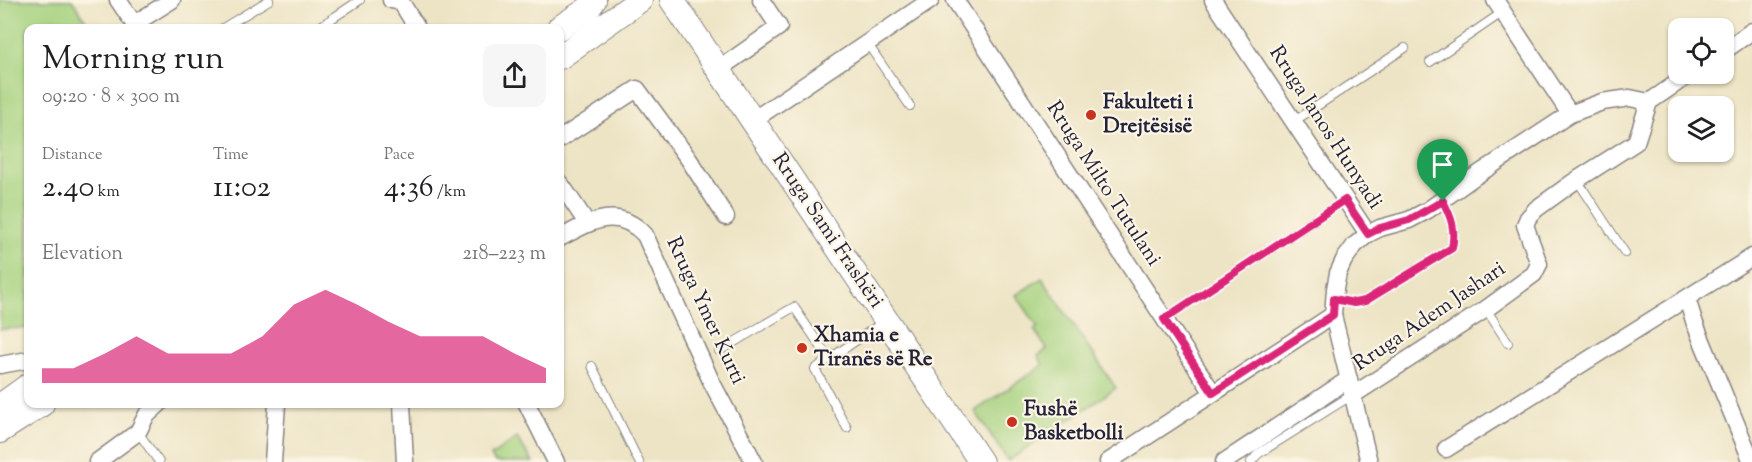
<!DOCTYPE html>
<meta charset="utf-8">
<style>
body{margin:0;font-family:"Sorts Mill Goudy",serif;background:#f6f6f6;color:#202124;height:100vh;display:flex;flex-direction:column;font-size:22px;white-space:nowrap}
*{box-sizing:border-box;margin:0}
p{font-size:20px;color:#757577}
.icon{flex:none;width:33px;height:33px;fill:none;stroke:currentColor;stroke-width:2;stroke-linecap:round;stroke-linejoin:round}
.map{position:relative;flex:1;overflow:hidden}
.details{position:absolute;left:24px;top:24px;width:540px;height:384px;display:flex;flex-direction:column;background:#fff;border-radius:12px;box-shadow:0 2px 4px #0004}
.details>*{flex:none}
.controls{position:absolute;left:1668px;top:18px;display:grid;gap:12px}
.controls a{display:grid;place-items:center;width:66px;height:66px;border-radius:12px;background:#fff;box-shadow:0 2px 4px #0004;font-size:30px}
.pin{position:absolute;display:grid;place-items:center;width:51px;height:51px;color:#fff;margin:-62px -26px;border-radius:50% 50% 50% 0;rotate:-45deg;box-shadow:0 0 6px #0007}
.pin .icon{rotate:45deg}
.round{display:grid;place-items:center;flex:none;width:63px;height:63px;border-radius:12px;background:#f6f6f6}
.head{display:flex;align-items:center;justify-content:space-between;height:102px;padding:0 18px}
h1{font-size:33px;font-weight:600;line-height:45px}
.metrics{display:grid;grid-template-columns:repeat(3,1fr);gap:9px;height:102px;padding:6px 18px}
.metrics div{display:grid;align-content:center}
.metrics b{font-size:30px;font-weight:600}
.metrics small{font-size:16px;font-weight:400}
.metrics p{font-size:16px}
.chart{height:168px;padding:12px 18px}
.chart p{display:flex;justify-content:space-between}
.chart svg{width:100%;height:108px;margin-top:6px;fill:#db2777;opacity:.7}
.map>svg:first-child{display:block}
.green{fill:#a6d27f;stroke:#647a5d;stroke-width:1.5}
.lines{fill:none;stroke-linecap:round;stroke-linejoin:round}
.service-casing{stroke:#888380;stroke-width:10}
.minor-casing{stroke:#888380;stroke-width:19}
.secondary-casing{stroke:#888380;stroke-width:26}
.service{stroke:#fff;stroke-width:8}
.minor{stroke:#fff;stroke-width:16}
.secondary{stroke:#fff;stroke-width:24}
.route-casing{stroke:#fff;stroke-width:12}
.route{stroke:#db2777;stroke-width:8}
.poi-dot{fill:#c8321e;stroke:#fcf5e5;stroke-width:2}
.labels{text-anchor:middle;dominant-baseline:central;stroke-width:4.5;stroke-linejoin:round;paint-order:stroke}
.poi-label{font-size:21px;font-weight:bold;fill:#22223b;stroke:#fcf5e5;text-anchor:start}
.street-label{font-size:21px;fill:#22223b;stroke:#fcf5e5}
</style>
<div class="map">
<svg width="1752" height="462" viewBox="0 0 1752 462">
<rect width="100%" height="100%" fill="#fcf5e5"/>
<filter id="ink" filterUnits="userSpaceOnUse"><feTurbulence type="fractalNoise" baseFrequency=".0167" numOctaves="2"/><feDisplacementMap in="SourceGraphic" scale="12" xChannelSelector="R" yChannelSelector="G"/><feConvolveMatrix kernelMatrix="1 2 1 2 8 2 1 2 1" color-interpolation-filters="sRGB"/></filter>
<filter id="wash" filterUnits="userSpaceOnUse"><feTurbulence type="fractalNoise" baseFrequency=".008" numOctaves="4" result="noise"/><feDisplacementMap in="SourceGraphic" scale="24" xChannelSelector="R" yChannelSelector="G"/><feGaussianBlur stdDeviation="1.35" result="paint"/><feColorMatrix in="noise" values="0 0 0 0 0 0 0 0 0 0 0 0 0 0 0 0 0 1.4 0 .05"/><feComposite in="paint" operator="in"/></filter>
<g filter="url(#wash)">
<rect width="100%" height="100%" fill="#ede4c5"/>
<!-- green -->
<g class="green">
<polygon points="0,0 72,0 91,28 28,28 28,328 0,329"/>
<polygon points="1042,278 1116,388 1008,461 975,411 1043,365 1038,356 1047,349 1034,330 1038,327 1016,295"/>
<polygon points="517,438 533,462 495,462 491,456"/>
</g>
</g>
<g filter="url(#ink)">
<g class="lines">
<defs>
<g id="service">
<polyline points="223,28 269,0"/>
<polyline points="318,28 360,0"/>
<polyline points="867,43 910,106"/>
<polyline points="1430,62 1503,12"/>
<polyline points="1293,122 1405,48"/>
<polyline points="1577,180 1625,253"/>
<path d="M1334 299 1354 303 1365 301 1452 248C1456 229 1451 217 1443 201"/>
<polyline points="1486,309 1508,343"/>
<polyline points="1164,319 1345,200"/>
<polyline points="719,351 794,307 829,359 885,321"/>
<polyline points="829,359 815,369 847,428"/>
<polyline points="592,366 639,462"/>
<polyline points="138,432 159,462"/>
<polyline points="1251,462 1258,454 1352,395"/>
</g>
<g id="minor">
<polyline points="118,0 137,28"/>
<polyline points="391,0 401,2 417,28"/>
<polyline points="955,0 1213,393"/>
<polyline points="1213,0 1368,234"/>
<polyline points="1495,0 1570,114"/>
<polyline points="134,24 172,0"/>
<polyline points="1724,51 1752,31"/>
<polyline points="719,69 779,27 761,0"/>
<polyline points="753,120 931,0"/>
<polyline points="560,139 637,89 688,158 726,217"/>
<polyline points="560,183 587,223"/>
<path d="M560 238C590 222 617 205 645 235L712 383 754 462"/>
<polyline points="1687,299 1695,324 1752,462"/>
<polyline points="0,365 28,360"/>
<polyline points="1353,395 1486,309 1534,274 1539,264 1525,225 1528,218 1536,209 1572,183 1636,142 1649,102 1690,74"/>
<polyline points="402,404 405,462"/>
<polyline points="527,404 556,462"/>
<polyline points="1446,449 1752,257"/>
<polyline points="97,462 138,432 146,416 159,404"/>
<polyline points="273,462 277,404"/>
<polyline points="1108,462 1333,315"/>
<polyline points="1224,462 1349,379"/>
<polyline points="1369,462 1333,315 1335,289 1338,273 1344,260 1355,245 1368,234 1380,228 1409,220 1428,210 1474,177 1570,114 1602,102 1630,98 1649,102"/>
</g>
<g id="secondary">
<polyline points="672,0 981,462"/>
<polyline points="559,28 588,9 594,0"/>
<polyline points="560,57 640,0"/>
<polyline points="0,406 28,386"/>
<polyline points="0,431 42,404"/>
</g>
</defs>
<!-- service casing -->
<use href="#service" class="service-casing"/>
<!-- minor casing -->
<use href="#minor" class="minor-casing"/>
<!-- secondary casing -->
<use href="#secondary" class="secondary-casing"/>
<!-- service -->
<use href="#service" class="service"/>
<!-- minor -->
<use href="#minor" class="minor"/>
<!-- secondary -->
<use href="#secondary" class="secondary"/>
</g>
</g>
<g class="lines" filter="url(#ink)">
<defs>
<path id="route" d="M1345 200 1368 234 1380 228 1409 220 1443 201C1451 217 1456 229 1452 248L1365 301 1354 303 1334 299 1333 315 1213 393 1164 319Z"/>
</defs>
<!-- route casing -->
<use href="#route" class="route-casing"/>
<!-- route -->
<use href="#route" class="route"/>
</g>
<!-- markers -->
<g class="poi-dot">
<circle cx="1091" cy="115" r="6"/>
<circle cx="802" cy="348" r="6"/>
<circle cx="1012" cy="422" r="6"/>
</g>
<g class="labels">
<!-- poi labels -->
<g class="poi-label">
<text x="1103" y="103">Fakulteti i<tspan x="1103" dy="24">Drejtësisë</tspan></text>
<text x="814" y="336">Xhamia e<tspan x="814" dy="24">Tiranës së Re</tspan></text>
<text x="1024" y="410">Fushë<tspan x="1024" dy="24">Basketbolli</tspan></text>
</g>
<!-- street labels -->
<g class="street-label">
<text transform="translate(1325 128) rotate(57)">Rruga Janos Hunyadi</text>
<text transform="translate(1103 184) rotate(57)">Rruga Milto Tutulani</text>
<text transform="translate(827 231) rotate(56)">Rruga Sami Frashëri</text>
<text transform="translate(705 311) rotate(65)">Rruga Ymer Kurti</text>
<text transform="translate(1430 317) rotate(-34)">Rruga Adem Jashari</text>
</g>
</g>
</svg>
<div class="controls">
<a><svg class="icon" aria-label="locate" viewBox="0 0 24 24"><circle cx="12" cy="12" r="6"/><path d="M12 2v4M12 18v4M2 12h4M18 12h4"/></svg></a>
<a><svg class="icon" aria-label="layers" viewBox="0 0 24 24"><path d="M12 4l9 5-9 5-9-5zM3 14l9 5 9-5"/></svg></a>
</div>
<div class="pin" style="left:1443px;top:201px;background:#1e9e55"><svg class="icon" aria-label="arrive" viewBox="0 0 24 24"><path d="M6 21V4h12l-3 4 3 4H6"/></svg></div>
<section class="details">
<div class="head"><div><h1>Morning run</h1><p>09:20 · 8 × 300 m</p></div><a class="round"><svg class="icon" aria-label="share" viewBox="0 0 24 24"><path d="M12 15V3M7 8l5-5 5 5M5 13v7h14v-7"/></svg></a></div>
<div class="metrics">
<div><p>Distance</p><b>2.40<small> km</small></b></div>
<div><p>Time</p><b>11:02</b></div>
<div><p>Pace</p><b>4:36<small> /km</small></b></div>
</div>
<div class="chart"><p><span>Elevation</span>218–223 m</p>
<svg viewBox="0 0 160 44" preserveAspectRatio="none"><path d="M0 44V38L10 38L20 32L30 25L40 32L50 32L60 32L70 25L80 12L90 6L100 12L110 19L120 25L130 25L140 25L150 32L160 38V44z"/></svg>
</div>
</section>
</div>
